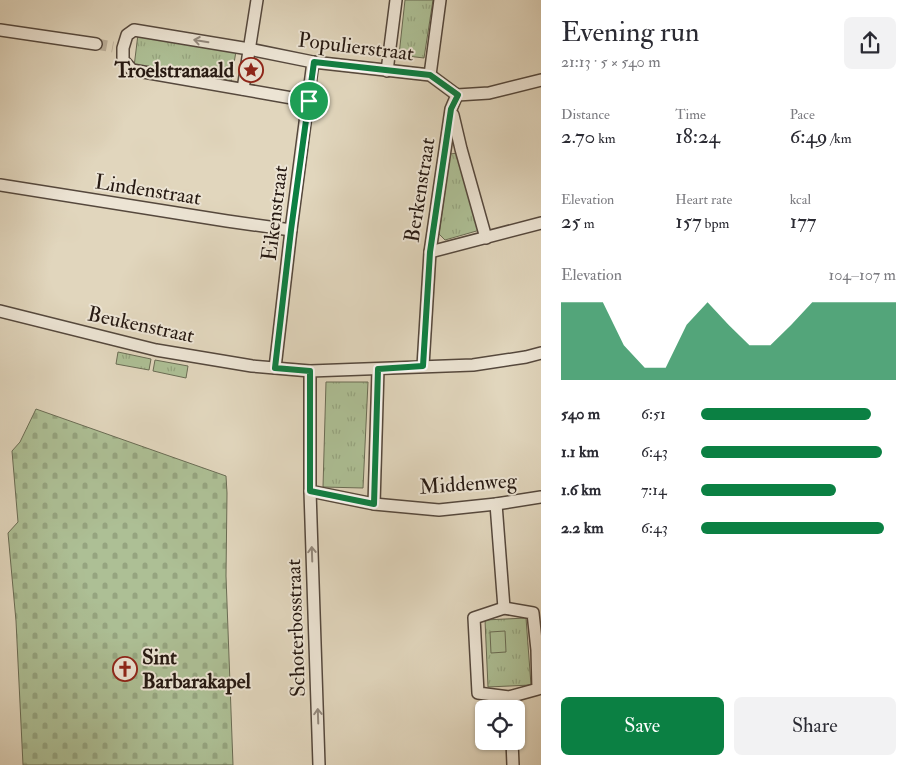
<!DOCTYPE html>
<meta charset="utf-8">
<style>
body{margin:0;font-family:"IM FELL Double Pica",serif;background:#f2f2f3;color:#2b2b33;height:100vh;display:flex;flex-direction:column;font-size:19px;white-space:nowrap}
*{box-sizing:border-box;margin:0}
p{font-size:16px;color:#7c7c81}
.icon{flex:none;width:28px;height:28px;fill:none;stroke:currentColor;stroke-width:2;stroke-linecap:round;stroke-linejoin:round}
.map{position:relative;flex:1;overflow:hidden}
.side{display:flex;flex-direction:column;background:#fff;width:375px}
.side>*{flex:none}
.tools{position:absolute;left:475px;top:700px;display:grid;gap:10px}
.tools a{display:grid;place-items:center;width:50px;height:50px;border-radius:8px;background:#fff;box-shadow:0 1px 4px #0004;font-size:25px}
.pin{position:absolute;display:grid;place-items:center;width:42px;height:42px;color:#fff;margin:-21px;border:2px solid #fff;border-radius:50%;box-shadow:0 1px 5px #0007}
.round{display:grid;place-items:center;flex:none;width:52px;height:52px;border-radius:8px;background:#f2f2f3}
.overview{display:flex;align-items:center;justify-content:space-between;height:85px;padding:0 20px}
h1{font-size:28px;font-weight:600;line-height:38px}
.figures{display:grid;grid-template-columns:repeat(3,1fr);gap:8px;height:85px;padding:5px 20px}
.figures div{display:grid;align-content:center}
.figures b{font-size:21px;font-weight:600}
.figures small{font-size:14px;font-weight:400}
.figures p{font-size:14px}
.chart{height:140px;padding:10px 20px}
.chart p{display:flex;justify-content:space-between}
.chart svg{width:100%;height:90px;margin-top:5px;fill:#0b8043;opacity:.7}
.action{display:flex;gap:10px;margin-top:auto;padding:10px 20px}
.action a{flex:1;height:58px;border-radius:8px;background:#0b8043;color:#fff;font-size:20px;font-weight:600;line-height:58px;text-align:center}
.action a+a{background:#f2f2f3;color:#2b2b33}
ul{padding:0 20px;list-style:none;font-size:16px}
li{display:grid;grid-template-columns:80px 60px 1fr;align-items:center;height:38px}
li i{height:12px;border-radius:6px;background:#0b8043}
main{display:flex;flex:1;min-height:0}
.map>svg:first-child{display:block}
.grass{fill:url(#grass-tufts);stroke:#6a6c54}
.cemetery{fill:url(#cemetery-stones);stroke:#6a6c54}
.green{fill:#adbf95;stroke:#6a6c54}
.lines{fill:none;stroke-linecap:round;stroke-linejoin:round}
.street-tunnel{stroke:#bcb09b;stroke-width:11;stroke-dasharray:11 5.5;stroke-linecap:butt}
.street-casing{stroke:#55483d;stroke-width:14}
.street{stroke:#ece4d4;stroke-width:11}
.oneway{stroke:#93897d}
.route-casing{stroke:#fff;stroke-width:10}
.route{stroke:#0b8043;stroke-width:6}
.labels{text-anchor:middle;dominant-baseline:central;stroke-width:4;stroke-linejoin:round;paint-order:stroke}
.street-label{font-size:21px;fill:#261912;stroke:#ece4d4}
.poi-label{font-size:21px;font-weight:bold;fill:#261912;stroke:#ece4d4;text-anchor:end}
</style>
<main>
<div class="map">
<svg width="541" height="765" viewBox="0 0 541 765">
<defs>
<pattern id="grass-tufts" width="24" height="20" patternUnits="userSpaceOnUse" patternTransform="scale(1.25)"><rect width="24" height="20" fill="#adbf95"/><path d="M3 7l-1-3M5 7V3M7 7l1-3M15 17l-1-3M17 17v-4M19 17l1-3" fill="none" stroke="#95a47f"/></pattern>
<pattern id="cemetery-stones" width="16" height="16" patternUnits="userSpaceOnUse" patternTransform="scale(1.25)"><rect width="16" height="16" fill="#adbf95"/><path d="M2 7V4a2 2 0 0 1 4 0v3zM10 15v-3a2 2 0 0 1 4 0v3z" fill="#95a47f"/></pattern>
</defs>
<rect width="100%" height="100%" fill="#e1d6bd"/>
<filter id="stains"><feTurbulence type="fractalNoise" baseFrequency=".004" numOctaves="4"/><feColorMatrix values="0 0 0 0 .2 0 0 0 0 .09 0 0 0 0 .02 0 0 0 .5 -.17"/></filter>
<radialGradient id="worn" r=".72"><stop offset=".6" stop-color="#630" stop-opacity="0"/><stop offset="1" stop-color="#630" stop-opacity=".3"/></radialGradient>
<!-- grass -->
<g class="grass">
<polygon points="405,0 433,0 424,58 399,55"/>
<polygon points="138,34 236,51 231,82 134,67"/>
<polygon points="458,153 480,230 445,240 439,234 450,154"/>
<polygon points="118,352 151,359 149,370 116,364"/>
<polygon points="155,360 188,366 186,378 153,371"/>
<polygon points="326,382 368,382 363,488 323,487"/>
<polygon points="526,618 531,685 488,687 485,620"/>
</g>
<!-- cemetery -->
<polygon class="cemetery" points="36,409 226,476 227,493 226,576 233,765 23,765 16,621 8,533 18,522 12,451 20,442"/>
<!-- green -->
<polygon class="green" points="505,631 506,652 491,653 490,632"/>
<g class="lines">
<!-- street-tunnel -->
<polyline class="street-tunnel" points="96,44 113,47"/>
<defs>
<g id="street">
<polyline points="0,30 96,44"/>
<polyline points="387,71 396,0"/>
<polyline points="430,75 440,0"/>
<polyline points="243,89 257,0"/>
<polyline points="309,101 132,70 123,60 123,48 127,35 134,30 249,49 313,62 430,75 457,95 489,93 541,80"/>
<polyline points="453,115 461,149 486,238"/>
<polyline points="0,185 227,221 291,230"/>
<polyline points="430,252 541,223"/>
<polyline points="0,311 156,350 252,366 310,371 473,365 526,357 541,353"/>
<polyline points="423,366 430,252 451,109 457,95"/>
<polyline points="275,368 291,230 313,62"/>
<polyline points="310,371 310,491 319,765"/>
<polyline points="310,491 374,504 439,510 496,504 541,497"/>
<polyline points="374,504 378,369"/>
<polyline points="496,504 504,608"/>
<polygon points="504,608 533,613 537,650 538,689 509,697 478,693 474,618"/>
<polyline points="512,741 513,765"/>
</g>
</defs>
<!-- street casing -->
<use href="#street" class="street-casing"/>
<!-- street -->
<use href="#street" class="street"/>
</g>
<!-- one-way arrows -->
<defs><path id="oneway-shaft" d="M-6 0H5M1.5-3L5.5 0L1.5 3" fill="none" stroke-width="1.6" stroke-linecap="round" stroke-linejoin="round" transform="scale(1.25)"/></defs>
<g class="oneway">
<use href="#oneway-shaft" transform="translate(201 41) rotate(-171)"/>
<use href="#oneway-shaft" transform="translate(312 554) rotate(-92)"/>
<use href="#oneway-shaft" transform="translate(318 716) rotate(-92)"/>
</g>
<g class="lines">
<defs>
<polygon id="route" points="314,62 430,75 458,95 451,109 430,252 423,366 378,369 374,504 310,491 310,371 275,368 291,230"/>
</defs>
<!-- route casing -->
<use href="#route" class="route-casing"/>
<!-- route -->
<use href="#route" class="route"/>
</g>
<!-- icons -->
<defs>
<symbol id="sight-ring" viewBox="-11 -11 22 22"><circle r="9.5" fill="#ece4d4" stroke="#8f2418" stroke-width="1.5"/><path d="M0-6L1.8-2.2L6-1.7L2.9 1.2L3.7 5.4L0 3.3L-3.7 5.4L-2.9 1.2L-6-1.7L-1.8-2.2Z" fill="#8f2418"/></symbol>
<symbol id="church-ring" viewBox="-11 -11 22 22"><circle r="9.5" fill="#ece4d4" stroke="#8f2418" stroke-width="1.5"/><path d="M-1.2-6h2.4v3.5h3.3v2.4h-3.3V6h-2.4V-.1h-3.3v-2.4h3.3Z" fill="#8f2418"/></symbol>
</defs>
<g fill-rule="evenodd">
<use href="#sight-ring" x="237" y="56" width="28" height="28"/>
<use href="#church-ring" x="111" y="655" width="28" height="28"/>
</g>
<g class="labels">
<!-- street labels -->
<g class="street-label">
<text transform="translate(356 47) rotate(7)">Populierstraat</text>
<text transform="translate(148 190) rotate(9)">Lindenstraat</text>
<text transform="translate(420 190) rotate(-81)">Berkenstraat</text>
<text transform="translate(275 213) rotate(-83)">Eikenstraat</text>
<text transform="translate(141 325) rotate(12)">Beukenstraat</text>
<text transform="translate(468 484) rotate(-4)">Middenweg</text>
<text transform="translate(296 628) rotate(-92)">Schoterbosstraat</text>
</g>
<!-- poi labels -->
<g class="poi-label">
<text x="234" y="70">Troelstranaald</text>
<text x="142" y="657" text-anchor="start">Sint<tspan x="142" dy="24">Barbarakapel</tspan></text>
</g>
</g>
<rect width="100%" height="100%" filter="url(#stains)"/>
<rect width="100%" height="100%" fill="url(#worn)"/>
</svg>
<div class="tools">
<a><svg class="icon" aria-label="locate" viewBox="0 0 24 24"><circle cx="12" cy="12" r="6"/><path d="M12 2v4M12 18v4M2 12h4M18 12h4"/></svg></a>
</div>
<div class="pin" style="left:309px;top:101px;background:#1e9e55"><svg class="icon" aria-label="arrive" viewBox="0 0 24 24"><path d="M6 21V4h12l-3 4 3 4H6"/></svg></div>
</div>
<section class="side">
<div class="overview"><div><h1>Evening run</h1><p>21:13 · 5 × 540 m</p></div><a class="round"><svg class="icon" aria-label="share" viewBox="0 0 24 24"><path d="M12 15V3M7 8l5-5 5 5M5 13v7h14v-7"/></svg></a></div>
<div class="figures">
<div><p>Distance</p><b>2.70<small> km</small></b></div>
<div><p>Time</p><b>18:24</b></div>
<div><p>Pace</p><b>6:49<small> /km</small></b></div>
</div>
<div class="figures">
<div><p>Elevation</p><b>25<small> m</small></b></div>
<div><p>Heart rate</p><b>157<small> bpm</small></b></div>
<div><p>kcal</p><b>177</b></div>
</div>
<div class="chart"><p><span>Elevation</span>104–107 m</p>
<svg viewBox="0 0 160 44" preserveAspectRatio="none"><path d="M0 44V6L10 6L20 6L30 27L40 38L50 38L60 17L70 6L80 17L90 27L100 27L110 17L120 6L130 6L140 6L150 6L160 6V44z"/></svg>
</div>
<ul>
<li><b>540 m</b>6:51<i style="width:87%"></i></li>
<li><b>1.1 km</b>6:43<i style="width:93%"></i></li>
<li><b>1.6 km</b>7:14<i style="width:69%"></i></li>
<li><b>2.2 km</b>6:43<i style="width:94%"></i></li>
</ul>
<div class="action"><a>Save</a><a>Share</a></div>
</section>
</main>
